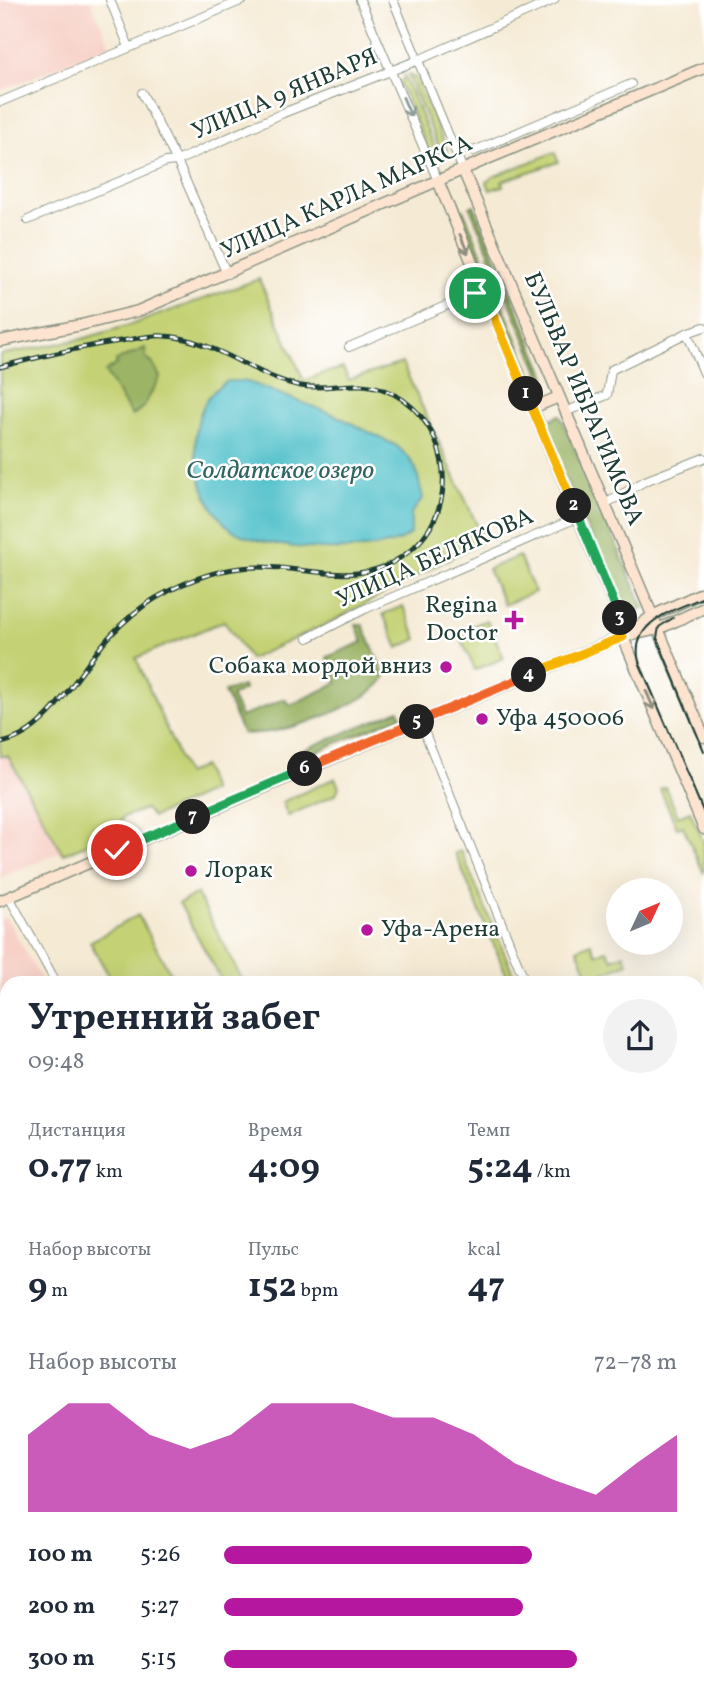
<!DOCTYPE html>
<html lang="ru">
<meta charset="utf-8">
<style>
body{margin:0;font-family:Vollkorn,serif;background:#f2f2f3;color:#1f2937;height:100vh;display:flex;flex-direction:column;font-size:26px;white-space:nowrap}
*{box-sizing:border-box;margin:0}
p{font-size:23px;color:#747a83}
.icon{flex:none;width:38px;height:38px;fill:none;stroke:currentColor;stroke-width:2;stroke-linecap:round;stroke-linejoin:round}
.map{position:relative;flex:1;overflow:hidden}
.drawer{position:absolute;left:0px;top:976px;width:705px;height:726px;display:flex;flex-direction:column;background:#fff;border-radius:21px 21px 0 0;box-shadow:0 7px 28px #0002}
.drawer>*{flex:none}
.needle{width:46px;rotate:46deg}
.fabs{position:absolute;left:606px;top:878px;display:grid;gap:14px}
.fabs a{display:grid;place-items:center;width:77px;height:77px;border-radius:50%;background:#fff;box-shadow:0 7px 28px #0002;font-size:35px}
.pin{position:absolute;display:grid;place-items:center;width:60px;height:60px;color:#fff;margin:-30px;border:4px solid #fff;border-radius:50%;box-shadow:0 2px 7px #0007}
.km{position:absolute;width:35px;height:35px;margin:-18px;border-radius:50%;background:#222;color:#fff;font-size:19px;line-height:35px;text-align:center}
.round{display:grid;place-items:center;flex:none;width:74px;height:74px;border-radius:37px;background:#f2f2f3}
.summary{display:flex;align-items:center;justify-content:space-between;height:119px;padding:0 28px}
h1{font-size:38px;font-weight:700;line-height:52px}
.figures{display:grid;grid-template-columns:repeat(3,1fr);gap:10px;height:119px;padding:7px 28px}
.figures div{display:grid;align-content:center}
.figures b{font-size:35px;font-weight:700}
.figures small{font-size:19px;font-weight:400}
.figures p{font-size:19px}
.chart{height:196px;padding:14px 28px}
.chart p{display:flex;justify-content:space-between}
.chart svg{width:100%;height:126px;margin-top:7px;fill:#b5179e;opacity:.7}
ul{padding:0 28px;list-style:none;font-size:23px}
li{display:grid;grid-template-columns:112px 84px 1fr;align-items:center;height:52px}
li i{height:18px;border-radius:9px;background:#b5179e}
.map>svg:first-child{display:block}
.built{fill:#f7d1c7}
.green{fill:#c4d274;stroke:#728854;stroke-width:2}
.forest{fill:#9bb466;stroke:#5d784d;stroke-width:2}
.water{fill:#53c1cb;stroke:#397f80;stroke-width:2}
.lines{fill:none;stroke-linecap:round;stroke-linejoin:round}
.street-casing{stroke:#8a9484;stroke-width:10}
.secondary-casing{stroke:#8a9484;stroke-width:13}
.street{stroke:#fff;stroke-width:8}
.secondary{stroke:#fde4d0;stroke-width:10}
.tram{stroke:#1f3d34;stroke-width:2}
.rail-casing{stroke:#1f3d34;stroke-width:5}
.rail{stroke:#fff;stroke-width:2.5;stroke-dasharray:8;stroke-linecap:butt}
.oneway{stroke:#8f9e9a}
.oneway2{stroke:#8e9082}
.split-1-casing{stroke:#fff;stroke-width:14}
.split-2-casing{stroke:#fff;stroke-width:14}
.split-3-casing{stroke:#fff;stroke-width:14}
.split-4-casing{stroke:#fff;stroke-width:14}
.split-5-casing{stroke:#fff;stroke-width:14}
.split-6-casing{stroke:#fff;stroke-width:14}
.split-7-casing{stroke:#fff;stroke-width:14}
.split-8-casing{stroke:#fff;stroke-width:14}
.split-1{stroke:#f5b400;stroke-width:9}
.split-2{stroke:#f5b400;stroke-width:9}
.split-3{stroke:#22a559;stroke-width:9}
.split-4{stroke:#f5b400;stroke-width:9}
.split-5{stroke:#f0652b;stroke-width:9}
.split-6{stroke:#f0652b;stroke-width:9}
.split-7{stroke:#22a559;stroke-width:9}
.split-8{stroke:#22a559;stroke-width:9}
.poi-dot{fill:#b5179e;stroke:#fff;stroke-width:2.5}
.labels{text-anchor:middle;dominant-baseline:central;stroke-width:5;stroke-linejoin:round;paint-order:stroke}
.street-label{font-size:24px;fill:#1f3d34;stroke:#fff}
.poi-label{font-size:24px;fill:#1f3d34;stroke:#fff;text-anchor:start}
.water-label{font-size:26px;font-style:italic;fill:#2f6561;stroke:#fff}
</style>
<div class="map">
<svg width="704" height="1702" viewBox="0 0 704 1702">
<rect width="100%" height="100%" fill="#fff"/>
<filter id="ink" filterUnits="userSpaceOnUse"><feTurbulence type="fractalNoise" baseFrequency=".0143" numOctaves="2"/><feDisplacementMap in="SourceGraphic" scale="14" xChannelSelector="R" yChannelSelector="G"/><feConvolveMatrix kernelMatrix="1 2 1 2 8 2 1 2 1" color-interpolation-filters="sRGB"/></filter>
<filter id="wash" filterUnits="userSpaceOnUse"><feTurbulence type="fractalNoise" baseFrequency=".00686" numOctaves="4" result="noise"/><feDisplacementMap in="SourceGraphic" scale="28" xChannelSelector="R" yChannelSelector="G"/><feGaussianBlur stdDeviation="1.57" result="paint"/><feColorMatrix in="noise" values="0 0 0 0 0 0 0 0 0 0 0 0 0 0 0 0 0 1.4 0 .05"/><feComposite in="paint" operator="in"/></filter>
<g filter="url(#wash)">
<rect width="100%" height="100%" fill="#f5ead4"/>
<!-- built -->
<g class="built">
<polygon points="0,0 90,0 110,45 0,91"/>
<polygon points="8,751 63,851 0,878 0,755"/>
<polygon points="6,917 43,983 7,984 7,1133 0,1137 0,920"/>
<polygon points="7,1136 7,1350 0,1337 0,1140"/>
<polygon points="704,1150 704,1289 703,1289 698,1278 698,1153"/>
<polygon points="704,1580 704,1702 557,1702 554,1696 698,1696 698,1583"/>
</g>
<!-- green -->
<g class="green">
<polygon points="408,75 416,78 447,150 444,159"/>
<polygon points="404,76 440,160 431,156 400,84"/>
<polygon points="555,152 558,162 502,181 503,186 490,190 487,182 492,177"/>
<polygon points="259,279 304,381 324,373 343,368 349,380 402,363 484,540 333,621 250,659 224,621 136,658 186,774 203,766 212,791 153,817 145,809 123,817 115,833 63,854 8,756 0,756 0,355 82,339 133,324"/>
<polygon points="519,556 535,592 504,605 488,569"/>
<polygon points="403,606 417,639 398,648 383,614"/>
<polygon points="487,620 504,658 475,670 458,632"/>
<polygon points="335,778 339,787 336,794 288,816 282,802"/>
<polygon points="665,787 678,816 690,811 704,843 704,874 683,826 677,828 660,789"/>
<polygon points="461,851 517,983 510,983 455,853"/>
<polygon points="197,894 244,983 223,983 179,903"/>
<polygon points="138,915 176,983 113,983 90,942"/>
<polygon points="591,943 596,954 607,950 612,959 624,954 628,963 604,973 604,976 591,982 577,949"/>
</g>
<!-- forest -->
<g class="forest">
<polygon points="474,205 546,377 542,379 470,207"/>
<polygon points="463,209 535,383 530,385 458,211"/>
<polygon points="145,348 146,358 152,363 160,377 144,406 132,416 105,372 117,364 116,361"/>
<polygon points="560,415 644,608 625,615 541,423"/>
<path d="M356 625H363L385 677C370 703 304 725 275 731 265 733 253 733 243 734L224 692 243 686 244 690 231 696 241 717 284 699 291 705 337 683 327 657 363 642Z"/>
<polygon points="399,710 401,716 294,761 291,755"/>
</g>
<!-- water -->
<path class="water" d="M228 381H243L251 383 335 415 397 446 408 457 416 469 423 498 411 514V533C385 559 260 551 231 529 192 499 177 406 228 381Z"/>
</g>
<g filter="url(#ink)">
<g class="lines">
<defs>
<g id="street">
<polyline points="110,0 129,47"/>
<polyline points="360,0 438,181"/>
<polyline points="393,0 463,170"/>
<polyline points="142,93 177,161 227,274"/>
<polyline points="0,102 243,0"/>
<polyline points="454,147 474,151 631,84"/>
<polyline points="28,220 166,162 177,161 283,113 416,61 554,0"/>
<polyline points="687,333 704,373"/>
<polyline points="349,347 483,290"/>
<polyline points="565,412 607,395 611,370 687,333 704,327"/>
<polyline points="605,504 645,481 704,458"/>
<polyline points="308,638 365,609 579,517"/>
<polyline points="420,721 526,984"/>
<polyline points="9,897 57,984"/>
<polyline points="698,1069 704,1084"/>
<polyline points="698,1386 704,1399"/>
</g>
<g id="secondary">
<polyline points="463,170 704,737"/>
<polyline points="438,181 622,623 623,637 704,829"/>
<polyline points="0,341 81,325 138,311 492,157 704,68"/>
<polyline points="532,408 559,397"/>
<polyline points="627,635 652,616 704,592"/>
<polyline points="0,901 415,723 619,638 658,629 704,608"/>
<polyline points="698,1013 704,1010"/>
<polyline points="0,1408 7,1404"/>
<polyline points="0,1495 7,1494"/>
<polyline points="0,1518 7,1506"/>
<polyline points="0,1552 7,1565"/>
<polyline points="698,1572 704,1569"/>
<polyline points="0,1583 7,1595"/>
<polyline points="63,1696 67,1702"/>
<polyline points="78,1696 81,1702"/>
<polyline points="412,1696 423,1702"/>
<polyline points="471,1702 483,1696"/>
</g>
</defs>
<!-- street casing -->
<use href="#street" class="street-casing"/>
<!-- secondary casing -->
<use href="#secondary" class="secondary-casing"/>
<!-- street -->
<use href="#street" class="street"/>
<!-- secondary -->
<use href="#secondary" class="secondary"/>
<!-- tram -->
<g class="tram">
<path d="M704 597C675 610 629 621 639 662L704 813"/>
<polyline points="673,618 659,627 657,638 704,751"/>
<polyline points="0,1571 7,1584"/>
<polyline points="68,1696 72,1702"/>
</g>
<defs>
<path id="rail" d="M0 367C42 356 84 346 127 340 139 338 152 335 164 336 213 338 254 377 301 386 328 391 356 379 382 389 447 412 465 502 413 548 365 591 315 567 258 567 222 567 187 580 156 598 139 608 123 622 110 636 79 669 48 736 0 743"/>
</defs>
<!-- rail casing -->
<use href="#rail" class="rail-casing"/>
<!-- rail -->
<use href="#rail" class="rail"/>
</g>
<!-- one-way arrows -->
<defs><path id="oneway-shaft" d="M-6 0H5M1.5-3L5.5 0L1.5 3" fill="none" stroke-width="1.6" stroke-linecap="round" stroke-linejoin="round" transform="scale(1.75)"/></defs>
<use class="oneway" href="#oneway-shaft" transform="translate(407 107) rotate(67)"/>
<g class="oneway2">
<use href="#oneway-shaft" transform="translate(464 244) rotate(67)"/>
<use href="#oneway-shaft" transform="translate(650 700) rotate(67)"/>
</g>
</g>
<g class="lines" filter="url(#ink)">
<defs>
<polyline id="split-1" points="475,293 483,290 526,394"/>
<polyline id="split-2" points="526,394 574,506"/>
<polyline id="split-3" points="574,506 620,618"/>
<polyline id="split-4" points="529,675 623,637 620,618"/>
<polyline id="split-5" points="417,722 529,675"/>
<polyline id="split-6" points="305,769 417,722"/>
<polyline id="split-7" points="193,817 305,769"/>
<polyline id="split-8" points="117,850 193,817"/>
</defs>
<!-- split-1 casing -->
<use href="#split-1" class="split-1-casing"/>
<!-- split-2 casing -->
<use href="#split-2" class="split-2-casing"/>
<!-- split-3 casing -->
<use href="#split-3" class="split-3-casing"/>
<!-- split-4 casing -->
<use href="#split-4" class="split-4-casing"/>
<!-- split-5 casing -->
<use href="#split-5" class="split-5-casing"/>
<!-- split-6 casing -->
<use href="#split-6" class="split-6-casing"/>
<!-- split-7 casing -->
<use href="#split-7" class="split-7-casing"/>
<!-- split-8 casing -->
<use href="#split-8" class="split-8-casing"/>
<!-- split-1 -->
<use href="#split-1" class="split-1"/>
<!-- split-2 -->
<use href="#split-2" class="split-2"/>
<!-- split-3 -->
<use href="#split-3" class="split-3"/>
<!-- split-4 -->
<use href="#split-4" class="split-4"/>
<!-- split-5 -->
<use href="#split-5" class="split-5"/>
<!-- split-6 -->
<use href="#split-6" class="split-6"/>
<!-- split-7 -->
<use href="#split-7" class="split-7"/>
<!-- split-8 -->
<use href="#split-8" class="split-8"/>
</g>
<!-- markers -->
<g class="poi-dot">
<path d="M510.5 609.5h7v7h7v7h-7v7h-7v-7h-7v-7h7z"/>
<circle cx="446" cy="667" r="7"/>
<circle cx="482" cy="719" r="7"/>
<circle cx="191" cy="871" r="7"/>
<circle cx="367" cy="930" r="7"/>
</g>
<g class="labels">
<!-- street labels -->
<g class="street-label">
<text transform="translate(285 95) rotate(-23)">УЛИЦА 9 ЯНВАРЯ</text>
<text transform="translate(347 198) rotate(-24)">УЛИЦА КАРЛА МАРКСА</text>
<text transform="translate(583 399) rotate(67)">БУЛЬВАР ИБРАГИМОВА</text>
<text transform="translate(435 559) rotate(-24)">УЛИЦА БЕЛЯКОВА</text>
</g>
<!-- poi labels -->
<g class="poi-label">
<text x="498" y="606" text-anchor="end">Regina<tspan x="498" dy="28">Doctor</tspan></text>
<text x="432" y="667" text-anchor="end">Собака мордой вниз</text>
<text x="496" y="719">Уфа 450006</text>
<text x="205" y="871">Лорак</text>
<text x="381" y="930">Уфа-Арена</text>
</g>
<!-- water labels -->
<g class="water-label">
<text x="280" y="471">Солдатское озеро</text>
</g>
</g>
</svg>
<div class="fabs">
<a><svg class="needle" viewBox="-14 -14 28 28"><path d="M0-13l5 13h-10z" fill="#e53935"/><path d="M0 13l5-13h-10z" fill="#747a83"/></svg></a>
</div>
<div class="pin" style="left:475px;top:293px;background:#1e9e55"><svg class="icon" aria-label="arrive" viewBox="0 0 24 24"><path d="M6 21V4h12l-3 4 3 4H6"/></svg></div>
<div class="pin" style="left:117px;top:850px;background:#d93025"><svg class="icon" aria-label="check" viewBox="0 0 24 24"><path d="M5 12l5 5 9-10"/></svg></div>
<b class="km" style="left:526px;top:394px">1</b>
<b class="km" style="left:574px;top:506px">2</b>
<b class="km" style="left:620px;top:618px">3</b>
<b class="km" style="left:529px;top:675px">4</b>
<b class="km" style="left:417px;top:722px">5</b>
<b class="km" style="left:305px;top:769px">6</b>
<b class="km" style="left:193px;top:817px">7</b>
<section class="drawer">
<div class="summary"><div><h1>Утренний забег</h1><p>09:48</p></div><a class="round"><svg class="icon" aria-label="share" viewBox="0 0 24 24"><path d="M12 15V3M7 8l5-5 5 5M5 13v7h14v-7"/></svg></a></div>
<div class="figures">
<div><p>Дистанция</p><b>0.77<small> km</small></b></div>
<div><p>Время</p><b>4:09</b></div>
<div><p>Темп</p><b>5:24<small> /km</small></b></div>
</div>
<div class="figures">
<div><p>Набор высоты</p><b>9<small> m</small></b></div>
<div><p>Пульс</p><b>152<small> bpm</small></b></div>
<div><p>kcal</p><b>47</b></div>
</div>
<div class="chart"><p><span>Набор высоты</span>72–78 m</p>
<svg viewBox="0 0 160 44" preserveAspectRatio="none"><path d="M0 44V17L10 6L20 6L30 17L40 22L50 17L60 6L70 6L80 6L90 11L100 11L110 17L120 27L130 33L140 38L150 27L160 17V44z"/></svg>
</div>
<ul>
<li><b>100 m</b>5:26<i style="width:68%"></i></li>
<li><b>200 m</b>5:27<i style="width:66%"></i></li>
<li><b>300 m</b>5:15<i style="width:78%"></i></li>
</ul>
</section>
</div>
